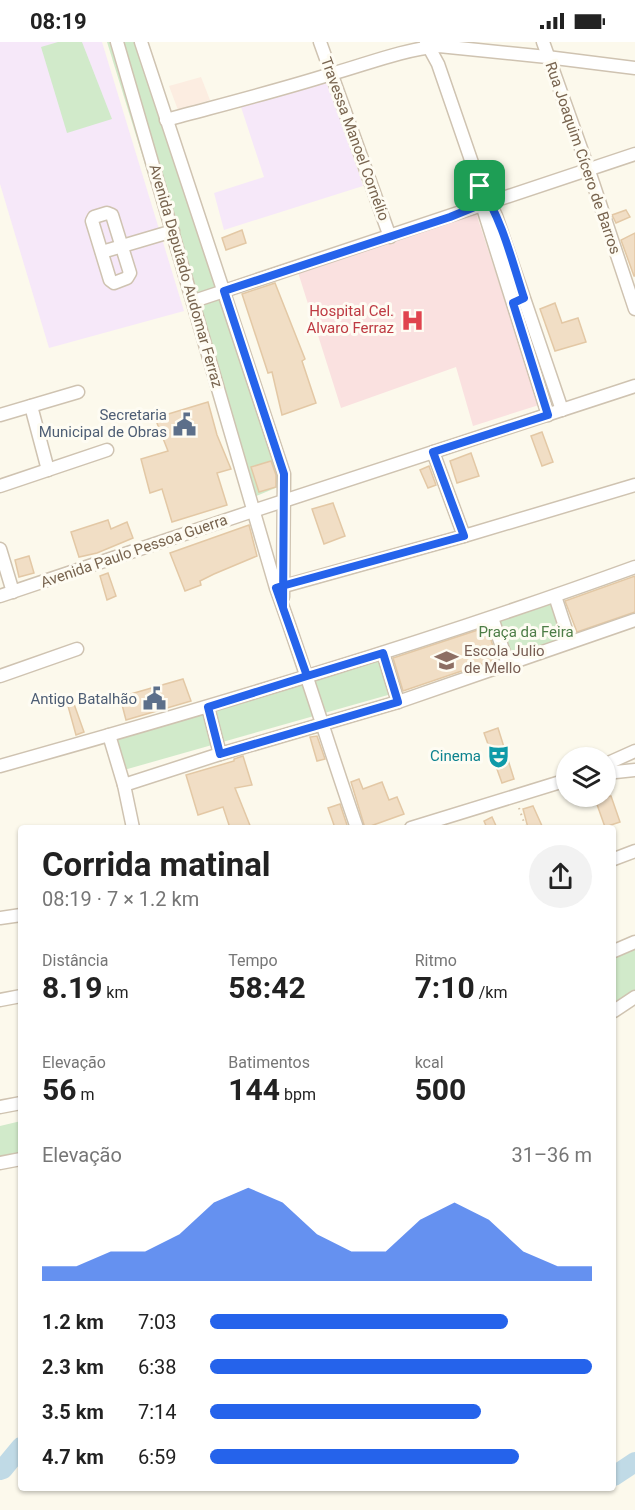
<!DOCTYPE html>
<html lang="pt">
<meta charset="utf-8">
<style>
body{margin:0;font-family:Roboto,sans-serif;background:#f2f2f2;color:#222;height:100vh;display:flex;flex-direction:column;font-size:22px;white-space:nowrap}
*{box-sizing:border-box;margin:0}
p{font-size:20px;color:#767676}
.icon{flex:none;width:33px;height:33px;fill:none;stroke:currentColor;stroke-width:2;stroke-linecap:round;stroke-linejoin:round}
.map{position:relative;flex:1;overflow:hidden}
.sheet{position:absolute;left:18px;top:783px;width:598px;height:666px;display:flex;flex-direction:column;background:#fff;border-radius:6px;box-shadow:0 2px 4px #0004}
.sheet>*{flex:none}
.controls{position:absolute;left:556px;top:705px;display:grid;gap:12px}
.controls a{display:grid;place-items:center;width:60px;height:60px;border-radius:50%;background:#fff;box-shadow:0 2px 4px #0004;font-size:30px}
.pin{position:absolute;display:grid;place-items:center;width:51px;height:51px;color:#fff;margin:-26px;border-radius:12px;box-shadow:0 3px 9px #0006}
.round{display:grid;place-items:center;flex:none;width:63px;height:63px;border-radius:32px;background:#f2f2f2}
.overview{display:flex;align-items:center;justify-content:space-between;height:102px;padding:0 24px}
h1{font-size:33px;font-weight:700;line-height:45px}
.stats{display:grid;grid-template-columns:repeat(3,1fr);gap:9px;height:102px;padding:6px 24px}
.stats div{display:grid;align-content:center}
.stats b{font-size:30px;font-weight:700}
.stats small{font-size:16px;font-weight:400}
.stats p{font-size:16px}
.chart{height:168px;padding:12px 24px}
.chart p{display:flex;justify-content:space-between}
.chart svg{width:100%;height:108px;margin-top:6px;fill:#2563eb;opacity:.7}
ul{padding:0 24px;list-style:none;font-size:20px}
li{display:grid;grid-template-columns:96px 72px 1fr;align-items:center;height:45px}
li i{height:15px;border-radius:8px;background:#2563eb}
.status{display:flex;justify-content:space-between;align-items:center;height:42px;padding:0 30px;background:#fff;direction:ltr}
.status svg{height:16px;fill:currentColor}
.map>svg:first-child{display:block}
.commercial{fill:#fcede1}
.education{fill:#f6e8f9}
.medical{fill:#fae1e0}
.green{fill:#d1eaca}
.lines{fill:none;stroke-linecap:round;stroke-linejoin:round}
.river{stroke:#c0dae6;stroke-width:20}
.building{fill:#f1dec5;stroke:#e3c8a5;stroke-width:1.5}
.minor-casing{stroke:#cfc3b1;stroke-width:15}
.path{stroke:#d6c2a7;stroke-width:2;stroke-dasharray:1.5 4.5;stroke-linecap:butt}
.minor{stroke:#fff;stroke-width:12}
.route-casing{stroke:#fff;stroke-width:12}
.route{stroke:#2563eb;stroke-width:8}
.labels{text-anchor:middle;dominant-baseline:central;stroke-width:6;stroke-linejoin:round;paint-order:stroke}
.street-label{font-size:15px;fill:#78644f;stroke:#fefcf3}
.health-label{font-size:15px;fill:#be3a42;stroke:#fefcf3;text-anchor:end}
.service-label{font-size:15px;fill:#4e5e75;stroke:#fefcf3;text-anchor:end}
.park-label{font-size:15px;fill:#4d7d47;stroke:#fefcf3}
.education-label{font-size:15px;fill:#785e54;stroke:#fefcf3;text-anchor:start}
.culture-label{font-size:15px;fill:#0d838f;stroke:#fefcf3;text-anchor:end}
</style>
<div class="status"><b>08:19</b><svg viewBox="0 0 49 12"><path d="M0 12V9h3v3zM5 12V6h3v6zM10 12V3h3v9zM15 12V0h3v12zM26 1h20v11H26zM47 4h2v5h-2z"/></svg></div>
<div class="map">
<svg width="635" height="1468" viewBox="0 0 635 1468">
<rect width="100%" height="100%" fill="#fcf9ec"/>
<!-- commercial -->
<polygon class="commercial" points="201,35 210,58 178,68 169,44"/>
<!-- education -->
<g class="education">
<polygon points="0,0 102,0 184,269 49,306 0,142"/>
<polygon points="328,34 363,144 224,188 214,151 264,135 240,62"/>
</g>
<!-- medical -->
<polygon class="medical" points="476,171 539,363 473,384 456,325 341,366 296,224 412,194"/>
<!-- green -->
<g class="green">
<polygon points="58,0 82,0 112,77 67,91 41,5"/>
<polygon points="107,0 145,0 285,442 249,457"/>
<polygon points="553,560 565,598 512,616 499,578"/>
<polygon points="383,611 395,651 124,728 115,693"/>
<polygon points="635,906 635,949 614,963 614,915"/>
<polygon points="21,1079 21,1115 0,1120 0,1084"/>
</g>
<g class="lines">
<!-- river -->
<g class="river">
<polyline points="0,1428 3,1427 21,1405"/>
<polyline points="614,1434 635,1420"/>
</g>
</g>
<!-- building -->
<g class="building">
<polygon points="626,168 630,175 616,181 612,173"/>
<polygon points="242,188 246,201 226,208 222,196"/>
<polygon points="635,191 635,234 634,234 621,198"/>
<polygon points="275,241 305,317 302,319 316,361 282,373 272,330 268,331 242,252"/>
<polygon points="555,261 562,281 578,276 586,300 555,309 540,267"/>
<polygon points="208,360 217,393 231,427 217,431 227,463 172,480 162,447 150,451 141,417 168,409 155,376"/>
<polygon points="542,390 553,420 542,424 531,394"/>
<polygon points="471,411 479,434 457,441 450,419"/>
<polygon points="271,419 276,433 276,445 259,450 251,425"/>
<polygon points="429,424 436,443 428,446 420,428"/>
<polygon points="333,461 345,494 324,502 312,467"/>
<polygon points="108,478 111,487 127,480 133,496 97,511 79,515 71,490"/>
<polygon points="249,483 257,514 214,532 200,539 201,543 185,549 170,511"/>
<polygon points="29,514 34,531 19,535 15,518"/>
<polygon points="108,531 116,554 107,558 100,534"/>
<polygon points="635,534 635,570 577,590 565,559"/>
<polygon points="487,585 497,617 403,649 393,616"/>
<polygon points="183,637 191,659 126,678 120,655"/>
<polygon points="74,662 84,690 76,693 68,664"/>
<polygon points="498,686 514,737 502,741 484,691"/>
<polygon points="317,694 325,717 317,719 310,695"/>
<polygon points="243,714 252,743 235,746 251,786 230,786 223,765 198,773 186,733 234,719 234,717"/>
<polygon points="359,737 363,747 382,740 389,758 397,755 404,772 365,786 351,740"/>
<polygon points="594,754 611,754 620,780 605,785"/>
<polygon points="340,762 348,786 335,786 328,766"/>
<polygon points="533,764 542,784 528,786 523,767"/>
<polygon points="492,775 497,786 487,786 484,779"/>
</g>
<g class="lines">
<defs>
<g id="minor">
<path d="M117 0 276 546C305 625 329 706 357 786"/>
<polyline points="141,0 284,432 283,555"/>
<polyline points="320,0 390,195"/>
<polyline points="426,0 438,22 480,144 484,169 548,373"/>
<polyline points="543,0 588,126 635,267"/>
<path d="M166 78C221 63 277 49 331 32 367 22 401 8 439 4L547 15 635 26"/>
<polyline points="486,153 496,174 562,368"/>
<polygon points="107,171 112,173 130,231 127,236 114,241 110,238 92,179 94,175"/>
<polyline points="102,210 173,189"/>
<polyline points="194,259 635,112"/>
<polyline points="31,364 48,428"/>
<polyline points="0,373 78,350"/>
<polyline points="433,410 464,494"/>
<polyline points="0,444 107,408"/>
<polyline points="0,507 13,550"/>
<polyline points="277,546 464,494 635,443"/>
<polyline points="0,554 253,469 635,344"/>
<polyline points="555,554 570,600"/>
<polyline points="492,576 508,622"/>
<polyline points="383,611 398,660"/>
<polyline points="0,634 77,607"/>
<polyline points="208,665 220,712"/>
<polyline points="109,693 124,743 133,786"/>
<polyline points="606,722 635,709"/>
<path d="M0 724C214 664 426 601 635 525"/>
<polyline points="606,731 635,728"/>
<polyline points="124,743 220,712 398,660 635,578"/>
<polyline points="411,786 567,738"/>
<polyline points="614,817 635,809"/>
<polyline points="0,876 21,873"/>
<polyline points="614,909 635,900"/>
<polyline points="0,958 21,954"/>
<polyline points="614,969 635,955"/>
<polyline points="0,1065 21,1061"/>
<polyline points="0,1121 21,1117"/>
</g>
</defs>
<!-- minor casing -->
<use href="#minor" class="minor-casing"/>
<!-- path -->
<polyline class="path" points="519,766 526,786"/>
<!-- minor -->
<use href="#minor" class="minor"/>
</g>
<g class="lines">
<defs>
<path id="route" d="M480 144 482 162 450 175 224 249 284 432 283 566 307 634 208 665 220 712 398 660 383 611 307 634 276 546 282 544 464 494 433 410 548 373 513 261 524 256C512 219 502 177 480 144"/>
</defs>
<!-- route casing -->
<use href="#route" class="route-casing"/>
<!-- route -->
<use href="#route" class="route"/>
</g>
<!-- icons -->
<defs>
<symbol id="hospital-bare" viewBox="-9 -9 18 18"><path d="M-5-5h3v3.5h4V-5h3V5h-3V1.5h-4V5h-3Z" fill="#e0444e" stroke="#fefcf3" stroke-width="2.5" paint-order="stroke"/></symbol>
<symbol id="civic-bare" viewBox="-9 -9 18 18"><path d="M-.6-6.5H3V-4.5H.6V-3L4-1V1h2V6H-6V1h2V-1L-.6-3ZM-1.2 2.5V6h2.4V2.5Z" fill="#5c6f8a" stroke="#fefcf3" stroke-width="2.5" paint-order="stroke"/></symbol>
<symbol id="university-bare" viewBox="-9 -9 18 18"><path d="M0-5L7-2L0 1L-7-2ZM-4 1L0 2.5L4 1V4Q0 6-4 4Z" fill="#8d6e63" stroke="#fefcf3" stroke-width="2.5" paint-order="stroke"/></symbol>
<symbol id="theatre-bare" viewBox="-9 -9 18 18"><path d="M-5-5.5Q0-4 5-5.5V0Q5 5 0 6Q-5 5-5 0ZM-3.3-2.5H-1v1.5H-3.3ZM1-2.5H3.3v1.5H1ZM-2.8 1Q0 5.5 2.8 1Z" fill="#0f9aa8" stroke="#fefcf3" stroke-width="2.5" paint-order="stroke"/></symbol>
</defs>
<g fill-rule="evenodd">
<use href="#hospital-bare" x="396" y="262" width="33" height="33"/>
<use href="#civic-bare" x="168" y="366" width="33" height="33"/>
<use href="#university-bare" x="430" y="602" width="33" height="33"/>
<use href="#civic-bare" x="138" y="640" width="33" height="33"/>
<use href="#theatre-bare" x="482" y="698" width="33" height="33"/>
</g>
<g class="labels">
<!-- street labels -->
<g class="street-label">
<text transform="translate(355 97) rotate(70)">Travessa Manoel Cornélio</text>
<text transform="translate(583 116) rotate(71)">Rua Joaquim Cícero de Barros</text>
<text transform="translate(186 234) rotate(74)">Avenida Deputado Audomar Ferraz</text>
<text transform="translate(134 509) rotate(-19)">Avenida Paulo Pessoa Guerra</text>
</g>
<!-- health labels -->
<g class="health-label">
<text x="394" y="269">Hospital Cel.<tspan x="394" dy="17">Alvaro Ferraz</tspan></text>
</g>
<!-- service labels -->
<g class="service-label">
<text x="167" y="373">Secretaria<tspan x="167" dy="17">Municipal de Obras</tspan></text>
<text x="137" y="657">Antigo Batalhão</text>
</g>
<!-- park labels -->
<g class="park-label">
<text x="526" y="590">Praça da Feira</text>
</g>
<!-- education labels -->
<g class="education-label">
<text x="464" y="609">Escola Julio<tspan x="464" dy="17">de Mello</tspan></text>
</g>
<!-- culture labels -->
<g class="culture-label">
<text x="481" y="714">Cinema</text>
</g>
</g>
</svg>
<div class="controls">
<a><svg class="icon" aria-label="layers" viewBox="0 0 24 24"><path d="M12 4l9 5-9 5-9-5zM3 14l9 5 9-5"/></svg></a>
</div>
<div class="pin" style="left:480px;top:144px;background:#1e9e55"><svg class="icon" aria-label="arrive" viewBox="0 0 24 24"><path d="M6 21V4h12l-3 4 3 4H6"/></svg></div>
<section class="sheet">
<div class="overview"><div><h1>Corrida matinal</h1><p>08:19 · 7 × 1.2 km</p></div><a class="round"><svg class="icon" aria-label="share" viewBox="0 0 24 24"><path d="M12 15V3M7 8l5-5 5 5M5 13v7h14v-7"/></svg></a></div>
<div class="stats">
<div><p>Distância</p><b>8.19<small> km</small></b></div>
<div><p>Tempo</p><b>58:42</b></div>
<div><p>Ritmo</p><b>7:10<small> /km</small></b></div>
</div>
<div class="stats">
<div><p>Elevação</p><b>56<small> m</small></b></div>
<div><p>Batimentos</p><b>144<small> bpm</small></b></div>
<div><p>kcal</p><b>500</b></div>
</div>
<div class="chart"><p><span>Elevação</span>31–36 m</p>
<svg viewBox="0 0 160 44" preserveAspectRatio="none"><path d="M0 44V38L10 38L20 32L30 32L40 25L50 12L60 6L70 12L80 25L90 32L100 32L110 19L120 12L130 19L140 32L150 38L160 38V44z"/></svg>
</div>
<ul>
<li><b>1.2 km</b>7:03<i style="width:78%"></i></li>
<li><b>2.3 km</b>6:38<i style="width:100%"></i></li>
<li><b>3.5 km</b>7:14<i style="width:71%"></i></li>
<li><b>4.7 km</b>6:59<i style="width:81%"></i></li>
</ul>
</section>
</div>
